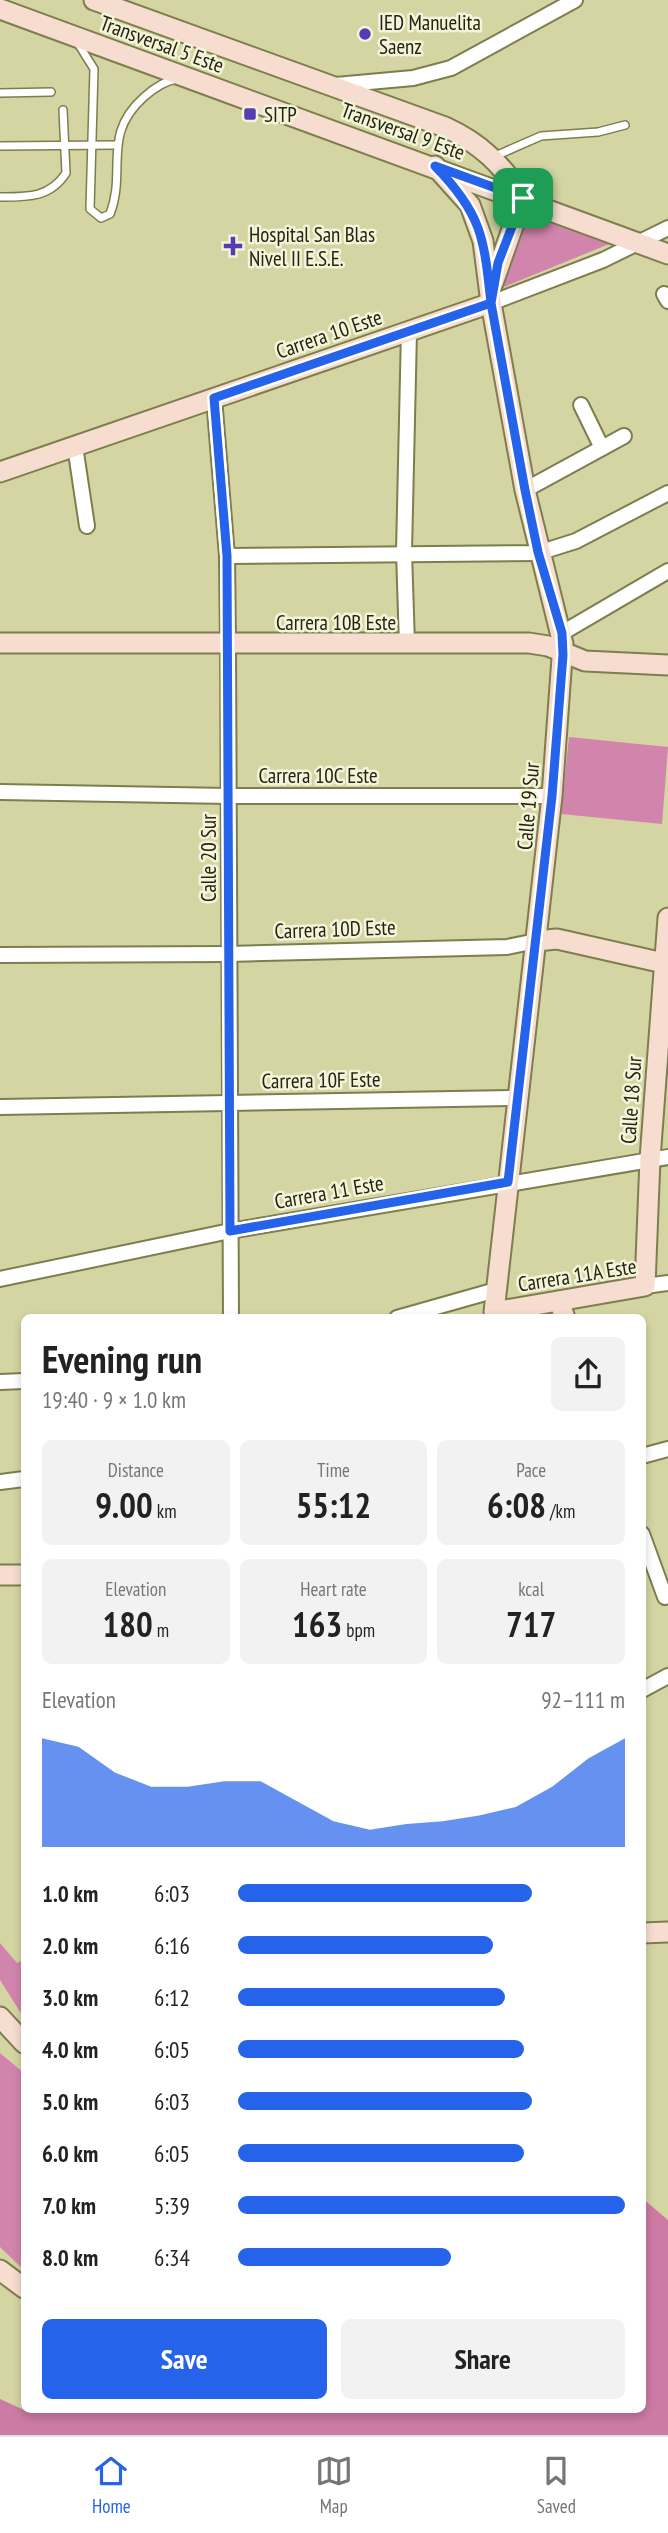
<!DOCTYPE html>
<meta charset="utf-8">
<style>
body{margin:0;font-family:"PT Sans Narrow",sans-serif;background:#f2f2f2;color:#222;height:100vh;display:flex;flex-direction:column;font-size:26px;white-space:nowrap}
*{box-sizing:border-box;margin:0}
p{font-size:23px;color:#767676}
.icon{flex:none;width:38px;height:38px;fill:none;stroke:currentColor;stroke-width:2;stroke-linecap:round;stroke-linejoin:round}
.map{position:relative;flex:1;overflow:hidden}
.details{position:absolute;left:21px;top:1314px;width:625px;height:1099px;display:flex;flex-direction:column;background:#fff;border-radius:10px;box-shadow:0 4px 10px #0003}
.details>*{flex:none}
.pin{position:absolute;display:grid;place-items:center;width:60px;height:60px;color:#fff;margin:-30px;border-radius:14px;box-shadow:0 4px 10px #0006}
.round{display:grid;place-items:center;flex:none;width:74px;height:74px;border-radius:10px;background:#f2f2f2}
.headline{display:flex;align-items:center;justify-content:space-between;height:119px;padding:0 21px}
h1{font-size:38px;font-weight:700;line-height:52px}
.stats{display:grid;grid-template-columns:repeat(3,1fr);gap:10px;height:119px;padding:7px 21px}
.stats div{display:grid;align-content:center;border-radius:10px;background:#f2f2f2;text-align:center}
.stats b{font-size:35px;font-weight:700}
.stats small{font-size:19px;font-weight:400}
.stats p{font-size:19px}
.chart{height:196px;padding:14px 21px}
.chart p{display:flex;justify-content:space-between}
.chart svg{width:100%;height:126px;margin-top:7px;fill:#2563eb;opacity:.7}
.primary-button{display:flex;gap:14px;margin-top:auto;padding:14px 21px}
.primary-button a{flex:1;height:80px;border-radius:10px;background:#2563eb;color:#fff;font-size:28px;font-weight:700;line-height:80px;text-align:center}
.primary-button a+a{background:#f2f2f2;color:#222}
ul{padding:0 21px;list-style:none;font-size:23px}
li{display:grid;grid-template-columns:112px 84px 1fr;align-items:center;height:52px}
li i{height:18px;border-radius:9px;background:#2563eb}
.tab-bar{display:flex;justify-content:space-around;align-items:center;height:98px;border-top:2px solid #e0e0e0;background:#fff;font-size:19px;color:#767676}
.tab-bar a{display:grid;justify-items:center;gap:4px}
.tab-bar .on{color:#2563eb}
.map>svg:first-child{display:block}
.green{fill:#d285ac}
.forest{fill:#cc7ba4}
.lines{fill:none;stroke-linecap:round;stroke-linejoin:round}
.lane-casing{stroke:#7d7d4e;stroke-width:10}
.street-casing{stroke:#7d7d4e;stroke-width:18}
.secondary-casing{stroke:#7d7d4e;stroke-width:23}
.lane{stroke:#fff;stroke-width:7}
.street{stroke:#fff;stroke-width:14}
.secondary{stroke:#f6ddcf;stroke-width:19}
.route-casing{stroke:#fff;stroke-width:14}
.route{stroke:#2563eb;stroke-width:9}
.poi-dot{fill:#583bb3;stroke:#f3f4da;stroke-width:2.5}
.labels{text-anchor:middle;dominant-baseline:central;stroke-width:5;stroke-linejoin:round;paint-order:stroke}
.poi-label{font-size:21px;fill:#242410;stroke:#f3f4da;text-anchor:start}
.street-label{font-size:21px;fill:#242410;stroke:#f3f4da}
</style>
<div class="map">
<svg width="668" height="2435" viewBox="0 0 668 2435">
<rect width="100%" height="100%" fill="#d4d5a2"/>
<!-- green -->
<g class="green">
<polygon points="529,213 614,242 499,289"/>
<polygon points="569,737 668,747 662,824 561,814"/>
<polygon points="0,1943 17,1963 24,1959 24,2018 0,1980"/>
<polygon points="0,2053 24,2073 24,2270 0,2247"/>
</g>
<!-- forest -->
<polygon class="forest" points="642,2198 668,2220 668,2435 0,2435 0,2399 24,2410 642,2410"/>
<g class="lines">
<defs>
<g id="lane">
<path d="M79 45 94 69 90 209 101 218 110 214C127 170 101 135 144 97 154 88 164 81 177 79"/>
<polyline points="0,93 51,92"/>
<polyline points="0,146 116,145"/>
<polyline points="493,157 541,136 598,132 625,125"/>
<path d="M0 197C27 197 50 198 66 173L63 110"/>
</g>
<g id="street">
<polyline points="336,85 413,78 451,68 575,0"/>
<polyline points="664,294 668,301"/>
<polyline points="491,303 603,260 668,228"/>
<polyline points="214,398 227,556 228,644 231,1318"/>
<polyline points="581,405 602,448"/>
<polyline points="75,446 87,526"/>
<polyline points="525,490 624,436"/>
<polyline points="227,556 538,553 576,541 668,493"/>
<polyline points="562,633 668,571"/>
<polyline points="407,645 404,552 409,331"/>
<polyline points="0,792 229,796 552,796"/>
<polyline points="0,955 229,954 507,947 536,941"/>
<polyline points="0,1107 517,1098"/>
<polyline points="0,1279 230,1231 668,1157"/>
<polyline points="645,1286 668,1283"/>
<polyline points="397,1318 496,1290"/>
<polyline points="0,1382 24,1381"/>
<polyline points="642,1456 668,1449"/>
<polyline points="0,1482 24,1479"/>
<polyline points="642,1534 665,1597"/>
<polyline points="642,1690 668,1676"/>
</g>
<g id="secondary">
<path d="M94 0 445 127C480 143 503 165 523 198"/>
<polyline points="0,9 668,254"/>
<polyline points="435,166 470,205 483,241 491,303 525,490 563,644 552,796 494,1312 645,1286 650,1159 668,918"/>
<polyline points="493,283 523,198"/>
<polyline points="0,472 491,303"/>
<polyline points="0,643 529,643 548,646 585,661 668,665"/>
<polyline points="536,941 557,939 668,964"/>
<polyline points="559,1301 565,1318"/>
<polyline points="0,1575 24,1575"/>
<polyline points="642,1933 668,1932"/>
<polyline points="0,2017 24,2043"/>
<polyline points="0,2270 24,2288"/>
</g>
</defs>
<!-- lane casing -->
<use href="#lane" class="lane-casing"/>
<!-- street casing -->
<use href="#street" class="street-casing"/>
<!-- secondary casing -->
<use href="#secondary" class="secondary-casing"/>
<!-- lane -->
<use href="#lane" class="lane"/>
<!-- street -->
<use href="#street" class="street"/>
<!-- secondary -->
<use href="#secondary" class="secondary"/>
</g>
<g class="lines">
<defs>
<path id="route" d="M523 198 435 166C482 214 484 238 491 303L214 398 227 556 230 1231 508 1182 552 796 563 655 562 633 538 552 525 490 491 303 498 263 523 198"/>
</defs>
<!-- route casing -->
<use href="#route" class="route-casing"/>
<!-- route -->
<use href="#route" class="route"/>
</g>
<!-- markers -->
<g class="poi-dot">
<circle cx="365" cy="34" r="7"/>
<rect x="243" y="107" width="14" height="14" rx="3.5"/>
<path d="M229.5 235.5h7v7h7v7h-7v7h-7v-7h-7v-7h7z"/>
</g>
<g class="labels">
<!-- poi labels -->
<g class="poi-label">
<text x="379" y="22">IED Manuelita<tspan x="379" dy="24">Saenz</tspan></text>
<text x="264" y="114">SITP</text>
<text x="249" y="234">Hospital San Blas<tspan x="249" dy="24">Nivel II E.S.E.</tspan></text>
</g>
<!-- street labels -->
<g class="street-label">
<text transform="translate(162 44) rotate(20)">Transversal 5 Este</text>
<text transform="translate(403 131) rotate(20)">Transversal 9 Este</text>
<text transform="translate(329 334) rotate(-19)">Carrera 10 Este</text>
<text x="336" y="622">Carrera 10B Este</text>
<text x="318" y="775">Carrera 10C Este</text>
<text transform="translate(528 806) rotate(-85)">Calle 19 Sur</text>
<text transform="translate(208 858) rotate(-90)">Calle 20 Sur</text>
<text transform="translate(335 929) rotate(-2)">Carrera 10D Este</text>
<text transform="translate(321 1080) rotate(-1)">Carrera 10F Este</text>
<text transform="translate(631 1100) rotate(-86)">Calle 18 Sur</text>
<text transform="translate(329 1192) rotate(-10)">Carrera 11 Este</text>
<text transform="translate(577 1275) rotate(-9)">Carrera 11A Este</text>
</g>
</g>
</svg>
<div class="pin" style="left:523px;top:198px;background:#1e9e55"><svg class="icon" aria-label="arrive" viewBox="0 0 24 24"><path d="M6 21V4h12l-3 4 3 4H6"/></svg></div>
<section class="details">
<div class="headline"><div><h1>Evening run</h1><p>19:40 · 9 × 1.0 km</p></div><a class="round"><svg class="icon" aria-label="share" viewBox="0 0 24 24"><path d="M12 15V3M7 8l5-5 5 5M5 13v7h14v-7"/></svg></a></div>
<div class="stats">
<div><p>Distance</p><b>9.00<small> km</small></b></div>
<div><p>Time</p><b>55:12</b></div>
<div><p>Pace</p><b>6:08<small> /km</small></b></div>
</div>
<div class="stats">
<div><p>Elevation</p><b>180<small> m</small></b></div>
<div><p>Heart rate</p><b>163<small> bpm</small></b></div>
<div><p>kcal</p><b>717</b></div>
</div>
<div class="chart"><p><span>Elevation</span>92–111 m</p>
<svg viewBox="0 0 160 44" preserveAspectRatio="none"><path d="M0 44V6L10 9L20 18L30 23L40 23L50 21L60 21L70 28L80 35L90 38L100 36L110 35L120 33L130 30L140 23L150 13L160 6V44z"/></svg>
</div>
<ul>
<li><b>1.0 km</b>6:03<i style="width:76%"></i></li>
<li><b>2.0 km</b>6:16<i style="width:66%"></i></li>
<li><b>3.0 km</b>6:12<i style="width:69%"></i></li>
<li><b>4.0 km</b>6:05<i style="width:74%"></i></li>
<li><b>5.0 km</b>6:03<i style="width:76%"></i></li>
<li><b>6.0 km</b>6:05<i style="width:74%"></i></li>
<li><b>7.0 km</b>5:39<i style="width:100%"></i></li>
<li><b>8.0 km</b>6:34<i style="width:55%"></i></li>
</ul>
<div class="primary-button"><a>Save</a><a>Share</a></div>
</section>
</div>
<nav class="tab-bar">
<a class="on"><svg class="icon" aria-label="home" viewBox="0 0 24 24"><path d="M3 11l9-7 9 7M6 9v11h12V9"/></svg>Home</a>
<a><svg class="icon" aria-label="map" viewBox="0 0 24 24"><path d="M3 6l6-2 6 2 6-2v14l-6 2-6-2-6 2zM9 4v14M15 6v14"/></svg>Map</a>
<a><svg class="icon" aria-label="saved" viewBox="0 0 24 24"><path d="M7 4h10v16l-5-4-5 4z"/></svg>Saved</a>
</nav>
